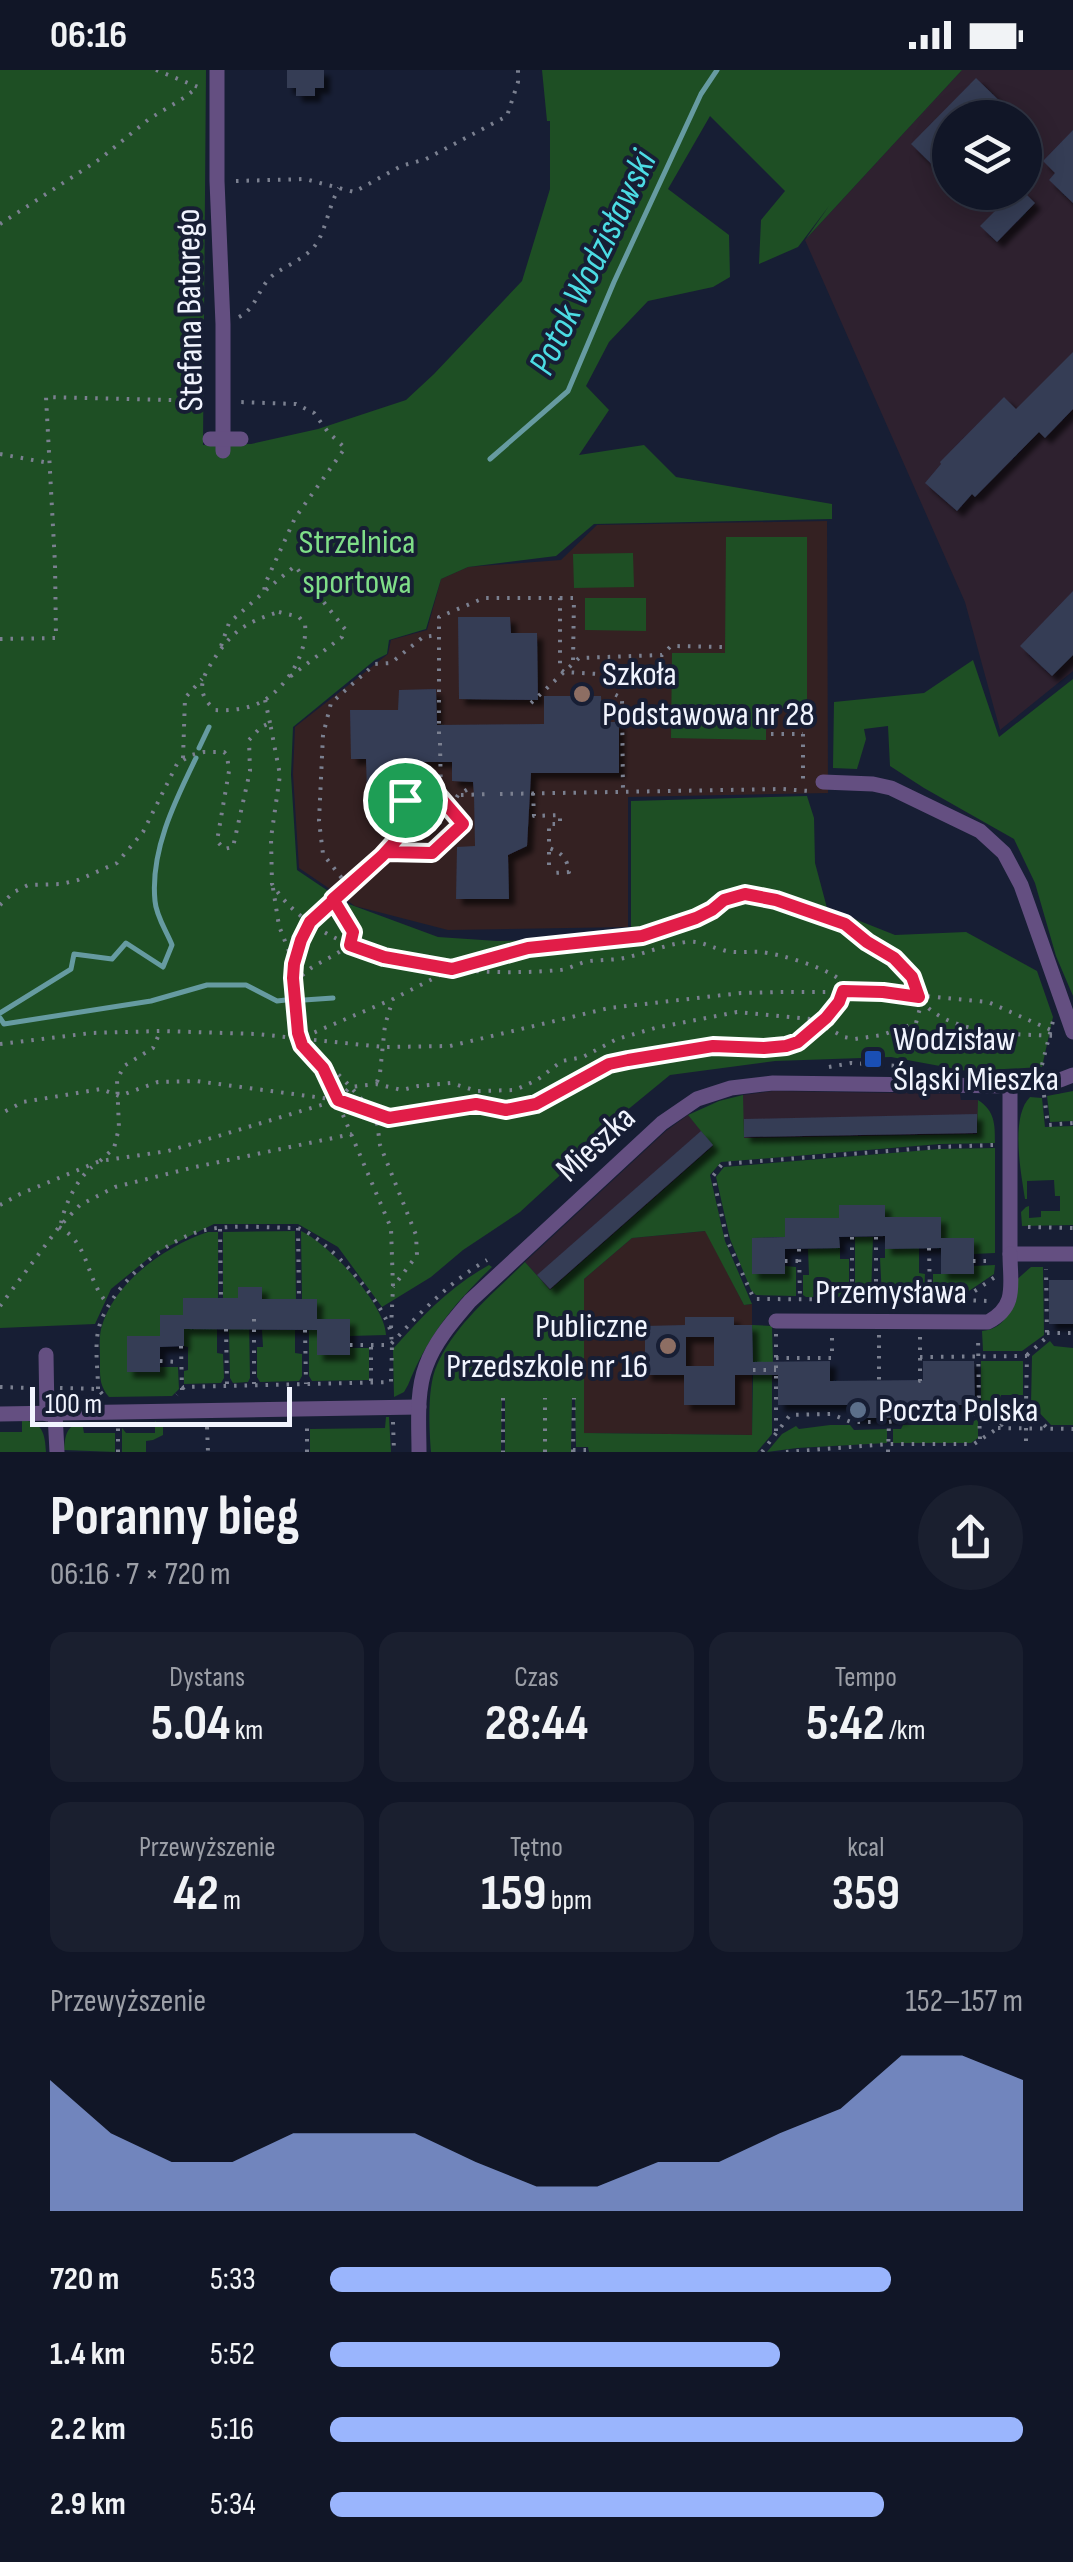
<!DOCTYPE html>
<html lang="pl">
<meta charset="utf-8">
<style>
body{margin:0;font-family:"Sofia Sans Condensed",sans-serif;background:#1a1f2f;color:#f1f3f6;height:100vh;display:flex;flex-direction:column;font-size:38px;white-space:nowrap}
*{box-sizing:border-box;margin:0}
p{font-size:32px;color:#9c9fa7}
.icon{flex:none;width:55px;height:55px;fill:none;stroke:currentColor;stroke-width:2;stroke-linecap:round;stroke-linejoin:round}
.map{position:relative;height:1382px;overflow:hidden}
.details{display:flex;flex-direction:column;background:#111627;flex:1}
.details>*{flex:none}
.buttons{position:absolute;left:932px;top:30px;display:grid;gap:20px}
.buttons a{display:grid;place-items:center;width:110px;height:110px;border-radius:50%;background:#111627;box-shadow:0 5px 25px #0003,0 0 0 2px #303544;font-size:50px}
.scale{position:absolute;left:30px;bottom:25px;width:262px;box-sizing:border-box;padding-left:10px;border:5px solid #f1f4fe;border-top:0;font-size:28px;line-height:35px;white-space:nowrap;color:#f1f4fe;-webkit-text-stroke:8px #171e34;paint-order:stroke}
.pin{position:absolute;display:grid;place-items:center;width:85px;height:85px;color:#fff;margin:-42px;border:5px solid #fff;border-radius:50%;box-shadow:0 2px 10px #0007}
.round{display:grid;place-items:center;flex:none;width:105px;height:105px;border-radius:52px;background:#1a1f2f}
.overview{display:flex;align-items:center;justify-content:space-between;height:170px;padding:0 50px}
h1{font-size:55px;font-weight:700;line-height:75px}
.figures{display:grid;grid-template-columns:repeat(3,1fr);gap:15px;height:170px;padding:10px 50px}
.figures div{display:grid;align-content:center;border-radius:20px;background:#1a1f2f;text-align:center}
.figures b{font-size:50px;font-weight:700}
.figures small{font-size:28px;font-weight:400}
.figures p{font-size:28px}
.chart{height:280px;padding:20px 50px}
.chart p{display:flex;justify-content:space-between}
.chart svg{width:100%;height:180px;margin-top:10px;fill:#9ab5fd;opacity:.7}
ul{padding:0 50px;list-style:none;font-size:32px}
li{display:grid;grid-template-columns:160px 120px 1fr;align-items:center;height:75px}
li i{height:25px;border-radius:12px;background:#9ab5fd}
.status{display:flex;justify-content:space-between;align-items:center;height:70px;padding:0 50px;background:#111627;direction:ltr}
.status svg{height:28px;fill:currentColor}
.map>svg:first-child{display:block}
.industrial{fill:#2e212f;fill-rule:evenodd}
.education{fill:#342122}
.green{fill:#1e4f24}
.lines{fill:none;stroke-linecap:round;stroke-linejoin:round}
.stream{stroke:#669ba1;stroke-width:5}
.building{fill:#343c55;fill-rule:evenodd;filter:url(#shadow)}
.path{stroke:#7b8090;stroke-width:4;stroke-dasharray:2.5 8;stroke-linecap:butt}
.street{stroke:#644f81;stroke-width:15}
.route-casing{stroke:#fff;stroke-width:20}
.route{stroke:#e11d48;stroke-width:12}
.education-dot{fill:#8d6e63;stroke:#171e34;stroke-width:4}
.transit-dot{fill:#1a4fb4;stroke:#171e34;stroke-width:4}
.service-dot{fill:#5c6f8a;stroke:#171e34;stroke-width:4}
.labels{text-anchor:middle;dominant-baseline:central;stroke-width:8;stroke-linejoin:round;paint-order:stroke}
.street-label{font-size:35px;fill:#f1f4fe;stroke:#171e34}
.park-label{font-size:35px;fill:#7fde88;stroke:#171e34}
.poi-label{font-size:35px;fill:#f1f4fe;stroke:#171e34;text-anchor:start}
.water-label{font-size:38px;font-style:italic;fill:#4cdce4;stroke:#171e34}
</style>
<div class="status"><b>06:16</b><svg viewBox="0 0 49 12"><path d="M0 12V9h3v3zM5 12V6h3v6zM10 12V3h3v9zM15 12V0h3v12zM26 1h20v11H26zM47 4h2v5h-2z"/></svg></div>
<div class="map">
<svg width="1073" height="1382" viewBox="0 0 1073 1382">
<defs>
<filter id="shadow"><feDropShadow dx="6" dy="6" stdDeviation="2.5" flood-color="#0009"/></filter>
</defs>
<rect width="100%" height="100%" fill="#171e34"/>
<!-- industrial -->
<g class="industrial">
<path d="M962 0H1073V601L1000 660 965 532 805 170ZM950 48H1025V122H950Z"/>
<polygon points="773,1021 960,1024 961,1030 978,1030 978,1064 743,1068 743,1025"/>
<polygon points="688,1045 714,1075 550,1220 525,1192 666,1061"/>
</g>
<!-- education -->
<g class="education">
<polygon points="827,451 828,723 628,727 628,857 448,860 355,836 299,798 293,704 295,657 388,584 391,570 427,560 441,509 468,497 561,490 597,455"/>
<polygon points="706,1161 744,1235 752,1234 752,1365 584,1363 584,1209 632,1168"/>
</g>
<!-- green -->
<g class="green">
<polygon points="0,0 206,0 203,375 251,374 318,359 406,330 434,304 522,211 550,119 550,51 547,51 542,0 962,0 805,170 829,136 798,177 759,194 761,150 785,121 710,46 668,119 729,165 730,207 713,217 648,231 609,272 586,316 609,340 579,385 644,375 676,407 832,434 832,449 594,454 556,486 468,497 441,509 426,559 389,570 387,584 375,590 293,657 291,705 297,800 346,833 438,867 497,871 563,870 609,864 631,857 631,731 807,726 814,748 815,793 827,838 895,865 966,862 1037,901 1053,947 1042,997 967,1001 891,987 775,991 670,1005 620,1046 569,1097 520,1142 463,1180 431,1207 382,1237 338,1177 298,1154 214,1154 155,1183 111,1219 95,1254 0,1258"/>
<polygon points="726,467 807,467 807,639 766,639 766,670 671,668 672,583 725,583"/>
<polygon points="633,483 634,517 574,518 573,484"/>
<polygon points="585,528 646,528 646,561 585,560"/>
<polygon points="973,590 999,667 1073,609 1073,926 1056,886 1035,813 1014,769 924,718 890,696 888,656 864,659 866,669 857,699 833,698 834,632 924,623"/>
<polygon points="1073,1021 1073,1051 1050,1052 1047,1026"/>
<path d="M743 1025 744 1068 977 1064 978 1030C995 1041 995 1054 995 1073L940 1074 721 1092 710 1105 725 1171 752 1234 744 1235 705 1161 632 1168 584 1209V1363L752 1365 753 1305H772V1364L757 1382H589L588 1377H576L575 1329 572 1328 571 1382H505V1329L502 1328 501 1382H431C429 1358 427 1316 437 1295 455 1254 494 1223 525 1192L550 1220 713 1076 688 1045 719 1031Z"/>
<path d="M1030 1027 1042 1028 1045 1057 1073 1056V1155L1022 1156 1021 1142 1026 1137 1029 1136V1148L1041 1147V1141H1060V1126H1055L1054 1110 1027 1111V1129H1025C1021 1103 1010 1047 1030 1027Z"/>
<polygon points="995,1078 995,1183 973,1184 973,1168 941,1168 839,1148 786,1148 785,1167 752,1168 753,1204 785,1204 785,1196 796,1197 796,1226 756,1225 751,1220 730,1169 716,1107 724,1097 940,1079"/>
<polygon points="295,1161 296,1229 262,1229 262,1217 238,1228 223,1228 223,1162"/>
<path d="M301 1161C329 1174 385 1234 386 1265L350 1266 317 1249V1229H302Z"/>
<path d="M208 1162H218V1228L183 1245 160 1246V1266L127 1267V1302H159L160 1297H178L179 1319 172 1326 109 1327C99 1315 100 1306 100 1290 100 1280 99 1269 101 1259 113 1213 165 1176 208 1162Z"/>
<polygon points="855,1167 873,1167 871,1227 855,1225"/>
<polygon points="840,1178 840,1189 849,1189 849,1225 848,1227 806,1227 803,1225 803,1205 809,1205 808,1179"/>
<polygon points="919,1178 919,1203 925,1204 924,1227 882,1227 880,1188 885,1188 885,1179"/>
<path d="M489 1195 492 1197C453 1235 429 1264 408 1315L404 1322 394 1327 393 1279C422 1246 451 1216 489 1195Z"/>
<polygon points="995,1195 994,1204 960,1227 933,1225 933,1204 973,1204 973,1196"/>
<path d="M1031 1197H1043L1044 1265 1022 1281H983L982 1261C1010 1258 1012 1234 1015 1211Z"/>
<polygon points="249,1249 250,1308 248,1312 233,1313 230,1308 229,1259 238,1259"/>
<polygon points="752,1255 772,1256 773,1294 753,1297"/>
<polygon points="184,1259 217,1259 217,1283 223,1284 224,1308 221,1313 184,1314 184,1301 188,1300 188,1277 184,1276"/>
<polygon points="262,1260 295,1260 295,1283 302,1284 302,1306 299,1311 260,1312 257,1307 257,1277 263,1277"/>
<polygon points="309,1260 317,1260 317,1285 349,1285 350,1278 369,1278 369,1310 312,1311 309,1306"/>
<polygon points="1050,1271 1054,1276 1073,1278 1073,1355 1051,1355 1031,1334 1032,1286"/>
<polygon points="981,1291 1023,1291 1023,1325 1001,1325 1001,1336 989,1336 981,1331"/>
<polygon points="386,1347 389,1347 391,1382 310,1382 310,1359 385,1358"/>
<polygon points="978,1349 978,1368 971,1373 893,1373 893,1359 901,1359 903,1355 973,1355 974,1351"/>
<path d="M22 1350C43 1352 45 1364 46 1382H0V1362H22Z"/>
<polygon points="155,1351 163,1357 163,1365 153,1370 146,1371 146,1382 122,1382 122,1358 126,1363 155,1363"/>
<path d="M82 1352 84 1363H115V1382L64 1380C65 1365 67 1355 82 1352Z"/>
<polygon points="830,1355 850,1355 854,1360 887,1359 887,1373 797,1378 767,1382 782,1364 796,1356 799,1359"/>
</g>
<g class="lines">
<!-- stream -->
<g class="stream">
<polyline points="490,389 568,321 614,212 701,24 717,0"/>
<polyline points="199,678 209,657"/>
<polyline points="304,930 333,928"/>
<path d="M0 943 71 899 74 884 112 889 126 873 163 897 172 875C167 862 156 846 155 831 150 781 175 731 196 688"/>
<polyline points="0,948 4,954 151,931 207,915 246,915 277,931 286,930"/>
</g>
</g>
<!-- building -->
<g class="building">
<polygon points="287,0 324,0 324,18 315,18 315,26 296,26 296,18 287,18"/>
<polygon points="976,8 1017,48 950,48 950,112 911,74"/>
<polygon points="1073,60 1073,133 1049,110 1055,103 1043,91"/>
<polygon points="1014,122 1024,122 1035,133 997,172 980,156"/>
<polygon points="1073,282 1073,339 1045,368 1039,362 975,427 972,424 957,441 925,413 941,394 940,392 1004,327 1016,339"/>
<polygon points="1073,521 1073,585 1052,606 1020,576"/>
<polygon points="458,547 510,547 511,563 537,563 538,630 459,629"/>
<polygon points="436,619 437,655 544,654 544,626 601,626 602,652 619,652 619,703 531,703 527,776 508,785 509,829 456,829 457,777 475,776 474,725 473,712 452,711 452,692 402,692 403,721 367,722 366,689 351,689 350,640 398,640 399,620"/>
<polygon points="977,1044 977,1063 744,1067 744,1049"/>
<polygon points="701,1061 713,1075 550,1219 537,1205"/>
<polygon points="839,1135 885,1135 885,1147 941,1147 941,1178 885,1179 885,1166 839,1167 840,1178 785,1179 785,1204 752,1204 752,1168 785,1167 785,1148 839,1148"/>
<rect x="941" y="1168" width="33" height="36"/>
<rect x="1049" y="1210" width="24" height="44"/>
<polygon points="238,1217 262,1217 262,1229 317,1229 317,1249 350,1249 350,1285 317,1285 317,1260 184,1259 184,1276 160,1277 160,1302 127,1302 127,1266 160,1266 160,1245 183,1245 183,1228 238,1228"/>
<path d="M685 1247H734V1255H752L753 1292 830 1291V1311L923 1310V1291H974L975 1335H902V1348H851V1335H778V1305H735V1335H684V1305H645V1256L685 1255ZM686 1267H714V1296H686Z"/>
</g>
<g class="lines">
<!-- path -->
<g class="path">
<polyline points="156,0 198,17"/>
<polyline points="236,111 305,109 354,122 401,96 426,89 507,46 518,12 518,0"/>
<polyline points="0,154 100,89 149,49 182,29 198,17"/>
<path d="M239 247C255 239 257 223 268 210 278 198 301 192 314 177 326 162 328 137 339 118"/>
<polyline points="0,384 49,393"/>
<polyline points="266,520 295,496 345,559 342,567 287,609"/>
<polyline points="560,528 574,528 573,593"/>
<path d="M279 542 299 547 305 554C308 582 288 616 263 631 249 639 231 641 215 640 199 626 199 614 209 597 229 564 242 553 279 542Z"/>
<polyline points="0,569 56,568 55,494 46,327 208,331"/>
<polyline points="221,576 229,553 264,522 265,514 295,448 345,378 328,362 314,343 296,334 238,332"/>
<polyline points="265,630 270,653"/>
<polyline points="531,633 579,588 662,585 671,576 725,577"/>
<polyline points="803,643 803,711"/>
<polyline points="439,664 439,547 484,528 560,528 560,599 564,602 614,605 614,624 622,628 623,722"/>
<polyline points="771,664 803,664"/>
<polyline points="440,673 441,726 463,754"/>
<polyline points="183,688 185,628 202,609"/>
<path d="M533 723 534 746 560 745V754H549V778C562 783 567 788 569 802L554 803"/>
<polyline points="500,724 782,719 809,721"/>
<polyline points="461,725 491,724"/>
<circle cx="422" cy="743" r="12"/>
<polyline points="403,763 405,730 410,718 431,719 441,726"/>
<polyline points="386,782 432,783 463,754 475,755"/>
<polyline points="549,795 549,778"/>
<polyline points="348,816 323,784 319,751 323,665 331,633 375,594 391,593 423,567 438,565"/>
<polyline points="273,818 279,856 294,894"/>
<path d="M0 835 14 822 28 815 61 814 78 810 117 793 143 762 177 694 191 685 204 682H224L227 685 229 701 217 771 224 779 233 777 250 701 249 670 261 657 270 653 280 705 271 768 272 814C325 897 471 908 560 900 570 899 578 893 589 891 599 890 609 890 619 889 642 885 663 875 686 872 700 870 709 877 723 880 735 884 748 881 761 882 780 884 824 897 839 909L843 921 839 933 798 972 764 978 713 977 609 994 536 1034 506 1039 476 1034 389 1048 338 1030 196 1011 158 1012 119 1026 101 1019 23 1032 0 1044"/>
<path d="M296 914C311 887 346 891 353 862L333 829"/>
<path d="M921 931C952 966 1016 964 1058 966"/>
<polyline points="301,968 345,1011 376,1045 380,1075 416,1165 417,1185 393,1217"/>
<polyline points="0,974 91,963 161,961 257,964 383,977 450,976 609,938 741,923 780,922 883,922 988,932 1051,960"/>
<polyline points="1042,995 1053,951"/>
<polyline points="829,997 851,993 914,997"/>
<polyline points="377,1012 380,1003 385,955 393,929"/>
<polyline points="1044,1025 1048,1055 1073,1053"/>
<polyline points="993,1075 940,1077 722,1094 713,1106 727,1170 754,1229 962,1230 995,1207"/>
<polyline points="100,1091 114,1078 119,1058 117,1010 124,996 153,978 160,962"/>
<polyline points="0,1135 20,1124 100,1091 168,1081 338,1030 350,1017 376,1014 402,1020 418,1016 451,1013 477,1021 515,1020 537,1010 562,991 583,987 617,969 655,958 737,942 811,949 844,967 855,969 882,965 916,953 920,938 913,907 894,888 867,872 845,854 776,830 745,824 724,831 696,848 642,866 528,877 452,899 393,929 301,968"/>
<path d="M61 1153C65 1134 77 1109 92 1097"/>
<path d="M59 1157C91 1174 85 1211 109 1235"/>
<polyline points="1028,1157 1073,1158"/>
<polyline points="298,1158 299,1229"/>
<polyline points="220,1159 221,1228"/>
<polyline points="852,1167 852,1230"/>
<polyline points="876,1167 876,1230"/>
<polyline points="929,1178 930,1229"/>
<polyline points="799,1179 800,1230"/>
<polyline points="785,1191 799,1191"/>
<polyline points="973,1191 994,1191"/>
<polyline points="963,1230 988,1231"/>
<polyline points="0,1236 59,1157 80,1135 115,1117 195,1097 352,1064"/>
<polyline points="254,1249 254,1314"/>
<polyline points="391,1258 393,1217 391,1158 323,998 302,975 296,943 294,894 301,870 310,853 333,829 383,786 403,764 434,758 444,749 458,725 473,716"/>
<polyline points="226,1259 227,1315"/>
<polyline points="305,1260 306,1314"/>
<polyline points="1047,1263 1073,1263"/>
<polyline points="776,1264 776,1364"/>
<polyline points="879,1265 879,1311"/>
<polyline points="920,1267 920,1311 923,1311"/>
<path d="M350 1275H390C420 1243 449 1212 487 1190"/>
<polyline points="181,1276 182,1320"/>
<polyline points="371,1277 371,1312"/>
<polyline points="1027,1285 1047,1267 1046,1199"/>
<polyline points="776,1288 832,1288 832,1265"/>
<polyline points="160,1291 180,1292"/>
<polyline points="753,1300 776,1300"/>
<polyline points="0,1317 30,1318"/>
<polyline points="60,1318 98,1319 103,1325"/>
<path d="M98 1319C98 1299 94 1276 99 1257 111 1216 164 1169 205 1160 232 1154 270 1158 298 1158 326 1167 387 1235 391 1264 393 1279 391 1296 391 1312L184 1317 177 1325"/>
<polyline points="503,1328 503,1382"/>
<polyline points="929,1335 929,1348"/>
<polyline points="393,1352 394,1382"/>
<polyline points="207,1357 208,1382"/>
<polyline points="998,1358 1073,1359"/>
<polyline points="980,1369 979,1341 1010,1341"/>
<polyline points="1026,1371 1026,1335 1047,1358"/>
<polyline points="573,1380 586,1380 586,1382"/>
<polyline points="118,1382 118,1357"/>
<polyline points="307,1382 307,1353"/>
<polyline points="545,1382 545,1328"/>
<polyline points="573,1382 574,1328"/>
<polyline points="762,1382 790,1345 831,1344 851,1352 889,1352 912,1348 965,1348 979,1341 978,1265"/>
<polyline points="786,1382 889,1374 974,1374 998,1358 1008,1349 1010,1341 1026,1335 1027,1286 920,1287"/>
<polyline points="888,1382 889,1352"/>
</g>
<!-- street -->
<g class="street">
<polyline points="217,0 217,111 223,254 223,381"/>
<polyline points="210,369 241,369"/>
<polyline points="823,712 873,714 891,718 980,761 1004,783 1021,815 1073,962"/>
<polyline points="1010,1016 1010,1184 1073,1184"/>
<path d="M776 1251 988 1252C1018 1236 1010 1214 1010 1184"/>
<polyline points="46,1285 47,1344"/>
<polyline points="55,1343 57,1382"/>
<polyline points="0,1344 419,1337"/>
<path d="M419 1382C419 1354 416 1322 426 1296 435 1271 453 1251 470 1231L662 1053 697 1029 731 1018 773 1013 1010 1016 1060 1010 1073 1005"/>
</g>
</g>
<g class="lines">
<defs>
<polyline id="route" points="405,730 402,764 382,786 310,852 301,870 294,894 293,908 298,963 302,975 323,998 338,1030 389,1048 476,1034 506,1040 536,1034 609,994 628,990 713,976 764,978 786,976 798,972 826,948 839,932 843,921 883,922 919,927 912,907 894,888 867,872 845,854 776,830 745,824 724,830 712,840 696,848 642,866 528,878 452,899 384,887 350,875 353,862 333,829 382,786 386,782 432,783 463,754 432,718 410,718 405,730"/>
</defs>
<!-- route casing -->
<use href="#route" class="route-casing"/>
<!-- route -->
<use href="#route" class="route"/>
</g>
<!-- markers -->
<g class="education-dot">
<circle cx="582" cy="624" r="10"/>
<circle cx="668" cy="1276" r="10"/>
</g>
<rect class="transit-dot" x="863" y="979" width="20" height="20" rx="5"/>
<circle class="service-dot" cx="858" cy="1340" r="10"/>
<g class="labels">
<!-- street labels -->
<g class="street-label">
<text transform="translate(190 240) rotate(-91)">Stefana Batorego</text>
<text transform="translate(596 1074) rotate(-43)">Mieszka</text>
<text x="891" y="1222">Przemysława</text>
</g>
<!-- park labels -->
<g class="park-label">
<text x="357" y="472">Strzelnica<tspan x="357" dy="40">sportowa</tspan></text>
</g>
<!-- poi labels -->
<g class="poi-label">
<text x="602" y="604">Szkoła<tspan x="602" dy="40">Podstawowa nr 28</tspan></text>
<text x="893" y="969">Wodzisław<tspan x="893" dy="40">Śląski Mieszka</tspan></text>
<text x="648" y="1256" text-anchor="end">Publiczne<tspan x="648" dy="40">Przedszkole nr 16</tspan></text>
<text x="878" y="1340">Poczta Polska</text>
</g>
<!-- water labels -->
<g class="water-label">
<text transform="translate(593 193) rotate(-64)">Potok Wodzisławski</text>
</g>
</g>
</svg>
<div class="buttons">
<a><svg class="icon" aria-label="layers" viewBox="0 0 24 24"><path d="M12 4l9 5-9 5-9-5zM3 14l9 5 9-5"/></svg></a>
</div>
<div class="scale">100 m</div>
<div class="pin" style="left:405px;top:730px;background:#1e9e55"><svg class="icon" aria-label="arrive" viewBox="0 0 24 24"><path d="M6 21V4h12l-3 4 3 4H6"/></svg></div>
</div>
<section class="details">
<div class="overview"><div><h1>Poranny bieg</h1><p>06:16 · 7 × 720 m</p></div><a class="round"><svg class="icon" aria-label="share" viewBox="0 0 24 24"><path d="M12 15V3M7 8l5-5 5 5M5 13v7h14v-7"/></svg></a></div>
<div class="figures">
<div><p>Dystans</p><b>5.04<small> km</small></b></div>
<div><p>Czas</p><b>28:44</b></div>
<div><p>Tempo</p><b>5:42<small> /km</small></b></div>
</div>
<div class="figures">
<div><p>Przewyższenie</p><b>42<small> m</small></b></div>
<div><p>Tętno</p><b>159<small> bpm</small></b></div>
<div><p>kcal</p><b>359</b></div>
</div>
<div class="chart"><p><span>Przewyższenie</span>152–157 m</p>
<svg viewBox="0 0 160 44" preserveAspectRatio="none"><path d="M0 44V12L10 25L20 32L30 32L40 25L50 25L60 25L70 32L80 38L90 38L100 32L110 32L120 25L130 19L140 6L150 6L160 12V44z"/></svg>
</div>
<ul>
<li><b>720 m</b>5:33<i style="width:81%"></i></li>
<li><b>1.4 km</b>5:52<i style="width:65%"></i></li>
<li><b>2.2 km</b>5:16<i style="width:100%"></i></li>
<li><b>2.9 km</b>5:34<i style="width:80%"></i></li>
</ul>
</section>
